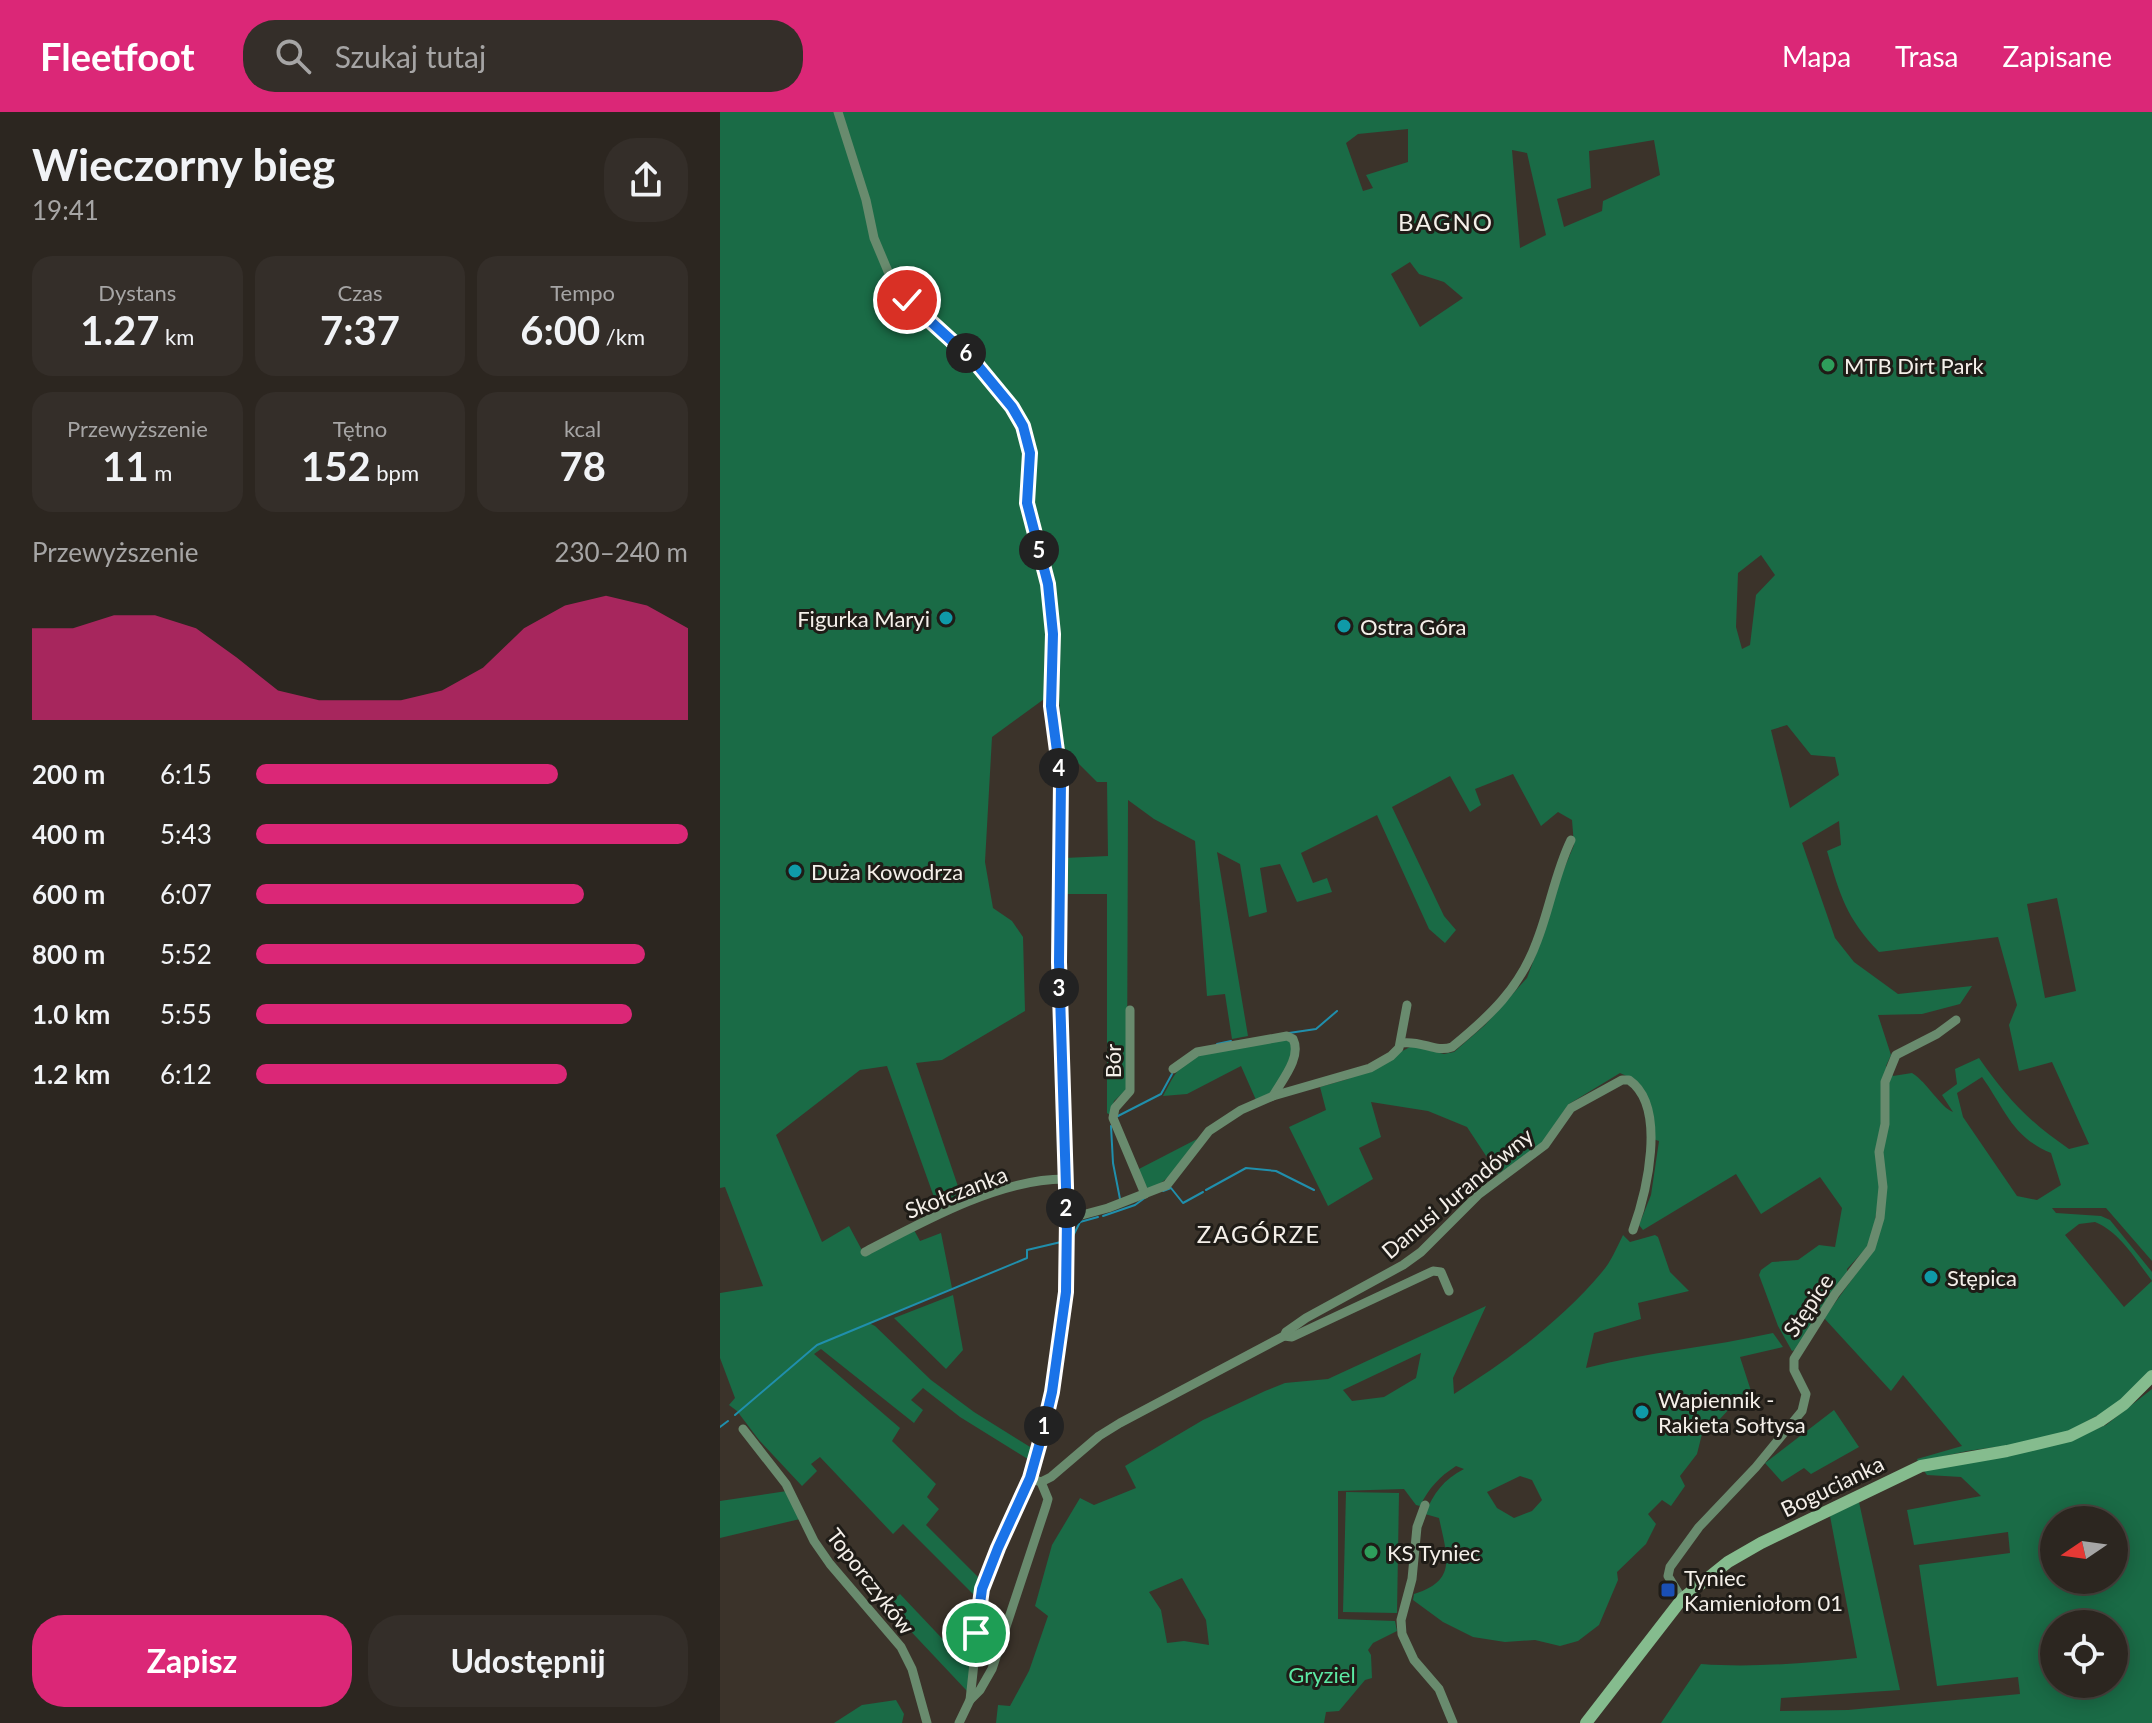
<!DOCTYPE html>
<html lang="pl">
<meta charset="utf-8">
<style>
body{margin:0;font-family:Lato,sans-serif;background:#342e29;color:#f1f3f6;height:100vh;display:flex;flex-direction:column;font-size:30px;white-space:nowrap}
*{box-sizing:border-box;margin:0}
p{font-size:26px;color:#a6a5a5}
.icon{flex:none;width:44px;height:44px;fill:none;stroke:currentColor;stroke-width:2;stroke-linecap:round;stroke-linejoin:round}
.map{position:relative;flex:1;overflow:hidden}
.sheet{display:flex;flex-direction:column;background:#2c2620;width:720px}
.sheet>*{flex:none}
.needle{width:52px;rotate:257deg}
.buttons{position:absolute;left:1320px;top:1394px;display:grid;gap:16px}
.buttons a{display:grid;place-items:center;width:88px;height:88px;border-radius:50%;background:#2c2620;box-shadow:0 4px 20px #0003,0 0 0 2px #48433e;font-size:40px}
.pin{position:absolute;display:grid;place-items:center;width:68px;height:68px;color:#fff;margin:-34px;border:4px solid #fff;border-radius:50%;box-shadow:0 2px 8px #0007}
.km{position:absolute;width:40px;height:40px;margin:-20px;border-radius:50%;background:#222;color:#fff;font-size:22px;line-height:40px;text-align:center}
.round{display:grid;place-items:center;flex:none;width:84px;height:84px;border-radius:32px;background:#342e29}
.overview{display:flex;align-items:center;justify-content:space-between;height:136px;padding:0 32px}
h1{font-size:44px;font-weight:700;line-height:60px}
.stats{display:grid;grid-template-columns:repeat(3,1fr);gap:12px;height:136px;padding:8px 32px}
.stats div{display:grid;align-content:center;border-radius:20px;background:#342e29;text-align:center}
.stats b{font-size:40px;font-weight:700}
.stats small{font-size:22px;font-weight:400}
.stats p{font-size:22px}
.chart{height:224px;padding:16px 32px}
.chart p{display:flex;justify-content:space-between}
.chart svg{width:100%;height:144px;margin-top:8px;fill:#db2777;opacity:.7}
.primary-button{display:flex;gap:16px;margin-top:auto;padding:16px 32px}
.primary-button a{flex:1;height:92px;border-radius:32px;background:#db2777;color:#fff;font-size:32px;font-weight:700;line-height:92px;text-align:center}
.primary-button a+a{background:#342e29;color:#f1f3f6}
ul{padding:0 32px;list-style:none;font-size:26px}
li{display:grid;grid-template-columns:128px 96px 1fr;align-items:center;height:60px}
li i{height:20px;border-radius:10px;background:#db2777}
header{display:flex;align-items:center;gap:48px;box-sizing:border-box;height:112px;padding:0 40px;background:#db2777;color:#fff}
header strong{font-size:38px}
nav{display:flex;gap:44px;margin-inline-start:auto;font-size:28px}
.search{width:560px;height:72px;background:#342e29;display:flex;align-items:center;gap:20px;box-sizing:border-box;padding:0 28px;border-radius:32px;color:#a6a5a5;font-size:30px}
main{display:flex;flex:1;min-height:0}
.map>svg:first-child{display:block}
.green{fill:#1a6b46;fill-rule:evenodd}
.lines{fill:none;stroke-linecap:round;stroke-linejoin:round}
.stream{stroke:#208fac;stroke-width:2}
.street{stroke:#698b6e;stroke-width:9}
.secondary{stroke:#85bc8e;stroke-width:12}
.route-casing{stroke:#fff;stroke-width:16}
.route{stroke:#1a73e8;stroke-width:10}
.leisure-dot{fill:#2e9e5b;stroke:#1f1c17;stroke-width:3}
.culture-dot{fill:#0f9aa8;stroke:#1f1c17;stroke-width:3}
.transit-dot{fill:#1a4fb4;stroke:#1f1c17;stroke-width:3}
.labels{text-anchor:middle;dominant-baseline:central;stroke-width:6;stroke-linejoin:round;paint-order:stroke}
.poi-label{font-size:22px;fill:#f4efe9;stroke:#1f1c17;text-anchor:start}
.street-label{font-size:22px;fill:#f4efe9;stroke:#1f1c17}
.park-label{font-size:22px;fill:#5ceaa4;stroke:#1f1c17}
.neighbourhood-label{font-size:24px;letter-spacing:2px;fill:#f4efe9;stroke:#1f1c17}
</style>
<header>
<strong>Fleetfoot</strong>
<div class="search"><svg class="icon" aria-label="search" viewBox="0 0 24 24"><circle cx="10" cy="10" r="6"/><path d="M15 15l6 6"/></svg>Szukaj tutaj</div>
<nav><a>Mapa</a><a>Trasa</a><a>Zapisane</a></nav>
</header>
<main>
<section class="sheet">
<div class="overview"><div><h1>Wieczorny bieg</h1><p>19:41</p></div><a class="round"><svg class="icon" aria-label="share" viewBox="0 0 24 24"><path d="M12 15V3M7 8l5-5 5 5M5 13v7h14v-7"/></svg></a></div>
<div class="stats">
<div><p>Dystans</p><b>1.27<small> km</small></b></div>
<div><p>Czas</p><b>7:37</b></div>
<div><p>Tempo</p><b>6:00<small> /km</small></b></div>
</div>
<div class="stats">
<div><p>Przewyższenie</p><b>11<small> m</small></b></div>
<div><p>Tętno</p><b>152<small> bpm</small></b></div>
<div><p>kcal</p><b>78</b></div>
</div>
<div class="chart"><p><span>Przewyższenie</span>230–240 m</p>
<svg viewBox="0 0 160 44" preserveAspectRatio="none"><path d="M0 44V16L10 16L20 12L30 12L40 16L50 25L60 35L70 38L80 38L90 38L100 35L110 28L120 16L130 9L140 6L150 9L160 16V44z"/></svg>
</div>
<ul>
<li><b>200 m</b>6:15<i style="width:70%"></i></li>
<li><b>400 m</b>5:43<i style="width:100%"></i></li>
<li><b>600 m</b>6:07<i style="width:76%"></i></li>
<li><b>800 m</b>5:52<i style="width:90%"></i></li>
<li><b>1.0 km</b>5:55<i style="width:87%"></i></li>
<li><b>1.2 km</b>6:12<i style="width:72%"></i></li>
</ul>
<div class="primary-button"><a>Zapisz</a><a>Udostępnij</a></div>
</section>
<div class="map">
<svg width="1432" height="1611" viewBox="0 0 1432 1611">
<rect width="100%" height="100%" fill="#3b332a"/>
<!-- green -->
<g class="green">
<path d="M0 0H1432V1149L1386 1096H1332L1336 1101 1381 1104 1390 1108 1432 1160V1263L1411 1285 1351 1318 1319 1329 1247 1339 1198 1350 1197 1347 1242 1334 1183 1263 1171 1279 1104 1206 1154 1137 1160 1076 1155 1109 1148 1134 1127 1157V1165L1078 1237 1072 1239 1058 1214 1039 1163 1041 1158 1052 1150 1078 1148 1099 1133 1115 1135 1122 1096 1100 1065 1041 1102 1016 1062 923 1118 919 1113 931 1083 939 1029 933 1027 930 1002 917 969 900 961 849 992 837 1009 825 1033 778 1062 747 1015 708 999 651 990 661 1025 639 1036 653 1067 608 1094 569 1015 606 998 600 975 628 967 692 934 724 942 734 940 765 913 807 866 822 826 836 776 854 733 852 708 838 700 821 714 793 662 755 677 761 693 750 700 730 664 672 695 724 804 736 818 725 831 709 817 657 703 581 741 593 771 607 766 612 780 577 790 560 752 540 756 547 800 529 805 520 752 497 740 528 924 512 927 505 882 487 884 475 729 434 707 408 688 407 977 394 989 390 1003 387 1001V782H343L344 746 388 744 387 670H377L343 636 339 587 331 582 272 625 265 750 273 796 292 809 303 825 305 899 222 948 196 951 243 1089 219 1099 167 954 140 958 56 1023 102 1130 129 1114 144 1142 194 1118 200 1129 221 1121 232 1176 149 1211 155 1214 211 1268 254 1300 315 1338 311 1349 240 1305 203 1276 191 1288 203 1298 194 1311 101 1237 94 1242 180 1316 172 1329 216 1372 207 1385 219 1397 206 1413 261 1468 257 1486 183 1412 173 1422 100 1345 91 1352 97 1359 82 1374 39 1328 17 1299 9 1293 15 1286 0 1246V1181L43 1174 5 1075 0 1076ZM688 17V50L646 63 653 76 643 79 626 31 638 22ZM934 28 940 63 883 89 882 99 844 115 837 87 871 76 869 39ZM792 38 807 41 826 123 800 136ZM690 150 699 162 724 170 743 186 700 215 671 162ZM1041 443 1055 463 1036 483 1030 533 1022 537 1016 515 1018 461ZM1067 613 1091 643 1115 645 1119 663 1070 696 1051 618ZM1119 709 1121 733 1107 739C1120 783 1126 806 1159 840L1278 825 1297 893 1289 913 1299 959 1332 950 1369 1032 1349 1037C1308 1009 1287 986 1259 946L1235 957 1237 972 1222 983 1233 1000C1220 995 1208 971 1192 961L1173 964 1166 954 1171 943 1158 903 1202 902 1240 892 1252 874 1178 882 1134 850 1115 826 1082 731ZM1337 786 1356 879 1325 886 1307 792ZM1262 965C1285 997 1292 1025 1331 1041L1341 1073 1317 1088 1297 1084 1243 1005 1237 981ZM1375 1110C1400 1120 1416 1148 1432 1169L1404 1195 1345 1123 1359 1112Z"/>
<path d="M570 928 573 943 552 980 536 988 521 954 467 982 443 984C449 973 454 961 464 952 484 934 543 930 570 928Z"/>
<path d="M477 1027C463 1049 453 1068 428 1077L417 1058Z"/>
<path d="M903 1123 910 1130 935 1123 938 1125 950 1160 969 1179 918 1191 921 1207 874 1221 866 1256C928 1240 991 1235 1053 1221L1063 1235 1020 1245 1032 1282C1011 1287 1001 1312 982 1322L977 1342 960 1364 965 1374 951 1394 942 1388 928 1402 936 1412 926 1432 897 1460 898 1468 879 1513 858 1529 840 1534 815 1528 785 1530 753 1525 723 1510 693 1488 694 1482C738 1469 727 1444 719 1406L705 1402C713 1382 724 1367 744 1357L736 1354C719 1365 709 1376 700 1394L696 1393 684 1377 618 1379V1507L675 1509 677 1519 653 1531 648 1538 651 1543 652 1566 645 1568 619 1599 606 1600 604 1611H276L278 1593 290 1594 309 1559 328 1504 315 1494 332 1433 360 1386 374 1393 416 1376 405 1354 483 1308 545 1279 565 1271 608 1267 766 1194 733 1266 734 1282C787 1249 842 1208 882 1160 891 1150 897 1135 903 1123ZM701 1241 696 1266 664 1285 632 1289 623 1278ZM800 1364 812 1368 822 1388 812 1399 794 1406 777 1396 767 1380ZM462 1466 486 1508 489 1533 464 1529 447 1531 441 1498 429 1480Z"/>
<polygon points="233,1183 243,1238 226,1257 174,1206"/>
<path d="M1432 1277V1611H941L981 1552C1033 1556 1085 1551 1137 1546L1110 1404 1139 1390 1180 1578 1061 1586 1060 1599 1128 1598 1300 1582 1298 1565 1217 1574 1199 1453 1290 1441 1288 1420 1194 1433 1187 1398 1261 1384 1241 1365 1207 1363 1204 1359 1352 1327 1386 1313ZM1334 1408H1394V1468H1334ZM1334 1512H1394V1572H1334Z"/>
<polygon points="1114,1298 1139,1335 1091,1362 1084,1356 1062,1370 1045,1351"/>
<polygon points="67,1379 80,1407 0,1426 0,1389"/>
<polygon points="626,1380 679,1381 677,1501 623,1500"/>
<polygon points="180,1482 250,1556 247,1579 167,1494"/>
<polygon points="176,1588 184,1602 182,1611 114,1611 142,1593"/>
</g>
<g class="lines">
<!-- stream -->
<g class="stream">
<polyline points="569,921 596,917 617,899"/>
<polyline points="497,932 511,929"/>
<polyline points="396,1005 441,982 452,962"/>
<polyline points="391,1014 393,1051 400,1087"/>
<polyline points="486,1078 526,1056 556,1059 594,1078"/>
<polyline points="443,1079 451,1076 463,1091 483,1080"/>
<polyline points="383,1104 415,1093 426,1085"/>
<polyline points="351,1128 360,1110 378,1105"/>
<polyline points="15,1303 97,1233 307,1146 307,1138 341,1130"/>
<polyline points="0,1315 8,1309"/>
</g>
<!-- street -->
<g class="street">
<polyline points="118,0 146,88 154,126 175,176 254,249 292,295 303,314 310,341 307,391 327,465 333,522 330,559 331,594 341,669 339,850 347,1107 346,1180 332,1280 322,1323 310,1366 262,1477 250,1588 239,1611"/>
<polyline points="410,898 410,979 395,996 393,1006 425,1082"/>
<path d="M681 931C703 928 715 941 732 935 770 904 800 876 817 829 830 796 835 761 851 728"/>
<path d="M453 957 477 940 567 924 573 927C582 945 562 968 553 984"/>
<polyline points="347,1107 388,1096 447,1073 489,1019 521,998 553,984 650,956 671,944 679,936 687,893"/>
<path d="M145 1140C202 1110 279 1067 344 1067"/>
<polyline points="564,1224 572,1225 713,1159 721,1160 729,1179"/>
<polyline points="23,1317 66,1372 94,1429 110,1452 181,1535 192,1557 207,1611"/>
<path d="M310 1366 321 1370 331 1365 379 1324 400 1311 564 1224 566 1220 586 1206 683 1153 701 1140 758 1083 825 1033 851 996 902 968H909C948 995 926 1082 913 1118"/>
<polyline points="705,1393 697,1415 692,1467 681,1508 682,1522 694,1548 719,1577 733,1611"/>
<polyline points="962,1487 948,1464 950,1455 979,1415 1036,1355 1082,1299 1086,1282 1074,1258 1074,1247 1115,1182 1151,1136 1160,1106 1163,1075 1159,1040 1165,1012 1165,970 1176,943 1217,922 1236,908"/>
<polyline points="250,1588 260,1578 272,1557 326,1394 328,1387 321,1370"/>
</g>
<!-- secondary -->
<polyline class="secondary" points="866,1611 962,1487 1008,1450 1041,1431 1201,1354 1287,1339 1350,1324 1380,1309 1404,1292 1432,1264"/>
</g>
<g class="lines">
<defs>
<polyline id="route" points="187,188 254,249 292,295 303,314 310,341 307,391 328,472 333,522 331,594 341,669 339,850 347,1107 346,1180 332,1280 322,1323 310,1366 278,1436 262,1477 256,1521"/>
</defs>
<!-- route casing -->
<use href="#route" class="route-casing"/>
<!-- route -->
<use href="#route" class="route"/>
</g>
<!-- markers -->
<g class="leisure-dot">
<circle cx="1108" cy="253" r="8"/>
<circle cx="651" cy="1440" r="8"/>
</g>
<g class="culture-dot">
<circle cx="226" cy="506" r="8"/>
<circle cx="624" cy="514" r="8"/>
<circle cx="75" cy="759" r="8"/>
<circle cx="1211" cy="1165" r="8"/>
<circle cx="922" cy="1300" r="8"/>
</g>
<rect class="transit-dot" x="940" y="1470" width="16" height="16" rx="4"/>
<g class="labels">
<!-- poi labels -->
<g class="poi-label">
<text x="1124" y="253">MTB Dirt Park</text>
<text x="210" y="506" text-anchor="end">Figurka Maryi</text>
<text x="640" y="514">Ostra Góra</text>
<text x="91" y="759">Duża Kowodrza</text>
<text x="1227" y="1165">Stępica</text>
<text x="938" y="1287">Wapiennik -<tspan x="938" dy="25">Rakieta Sołtysa</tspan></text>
<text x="667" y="1440">KS Tyniec</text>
<text x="964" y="1465">Tyniec<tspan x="964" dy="25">Kamieniołom 01</tspan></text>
</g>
<!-- street labels -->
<g class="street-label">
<text transform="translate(392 949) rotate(-90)">Bór</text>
<text transform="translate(236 1080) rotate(-21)">Skołczanka</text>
<text transform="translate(737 1081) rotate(-40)">Danusi Jurandówny</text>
<text transform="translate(1088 1193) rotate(-56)">Stępice</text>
<text transform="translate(1112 1374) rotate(-26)">Bogucianka</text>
<text transform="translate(151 1469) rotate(52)">Toporczyków</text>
</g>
<!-- park labels -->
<g class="park-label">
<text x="602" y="1562">Gryziel</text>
</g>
<!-- neighbourhood labels -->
<g class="neighbourhood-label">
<text x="726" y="109">BAGNO</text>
<text x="539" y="1121">ZAGÓRZE</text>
</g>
</g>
</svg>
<div class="buttons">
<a><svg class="needle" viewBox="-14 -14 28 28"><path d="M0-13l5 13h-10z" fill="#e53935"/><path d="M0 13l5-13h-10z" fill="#a6a5a5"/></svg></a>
<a><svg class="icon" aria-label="locate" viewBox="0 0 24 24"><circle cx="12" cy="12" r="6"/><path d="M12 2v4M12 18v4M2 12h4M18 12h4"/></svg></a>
</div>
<div class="pin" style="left:256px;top:1521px;background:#1e9e55"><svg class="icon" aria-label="arrive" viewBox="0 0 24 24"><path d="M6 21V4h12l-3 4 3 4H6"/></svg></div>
<div class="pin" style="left:187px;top:188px;background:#d93025"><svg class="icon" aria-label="check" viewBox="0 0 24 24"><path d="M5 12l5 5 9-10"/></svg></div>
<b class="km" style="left:324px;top:1314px">1</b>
<b class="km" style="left:346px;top:1096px">2</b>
<b class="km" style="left:339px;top:876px">3</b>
<b class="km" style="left:339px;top:656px">4</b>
<b class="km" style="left:319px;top:438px">5</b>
<b class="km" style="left:246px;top:241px">6</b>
</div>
</main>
